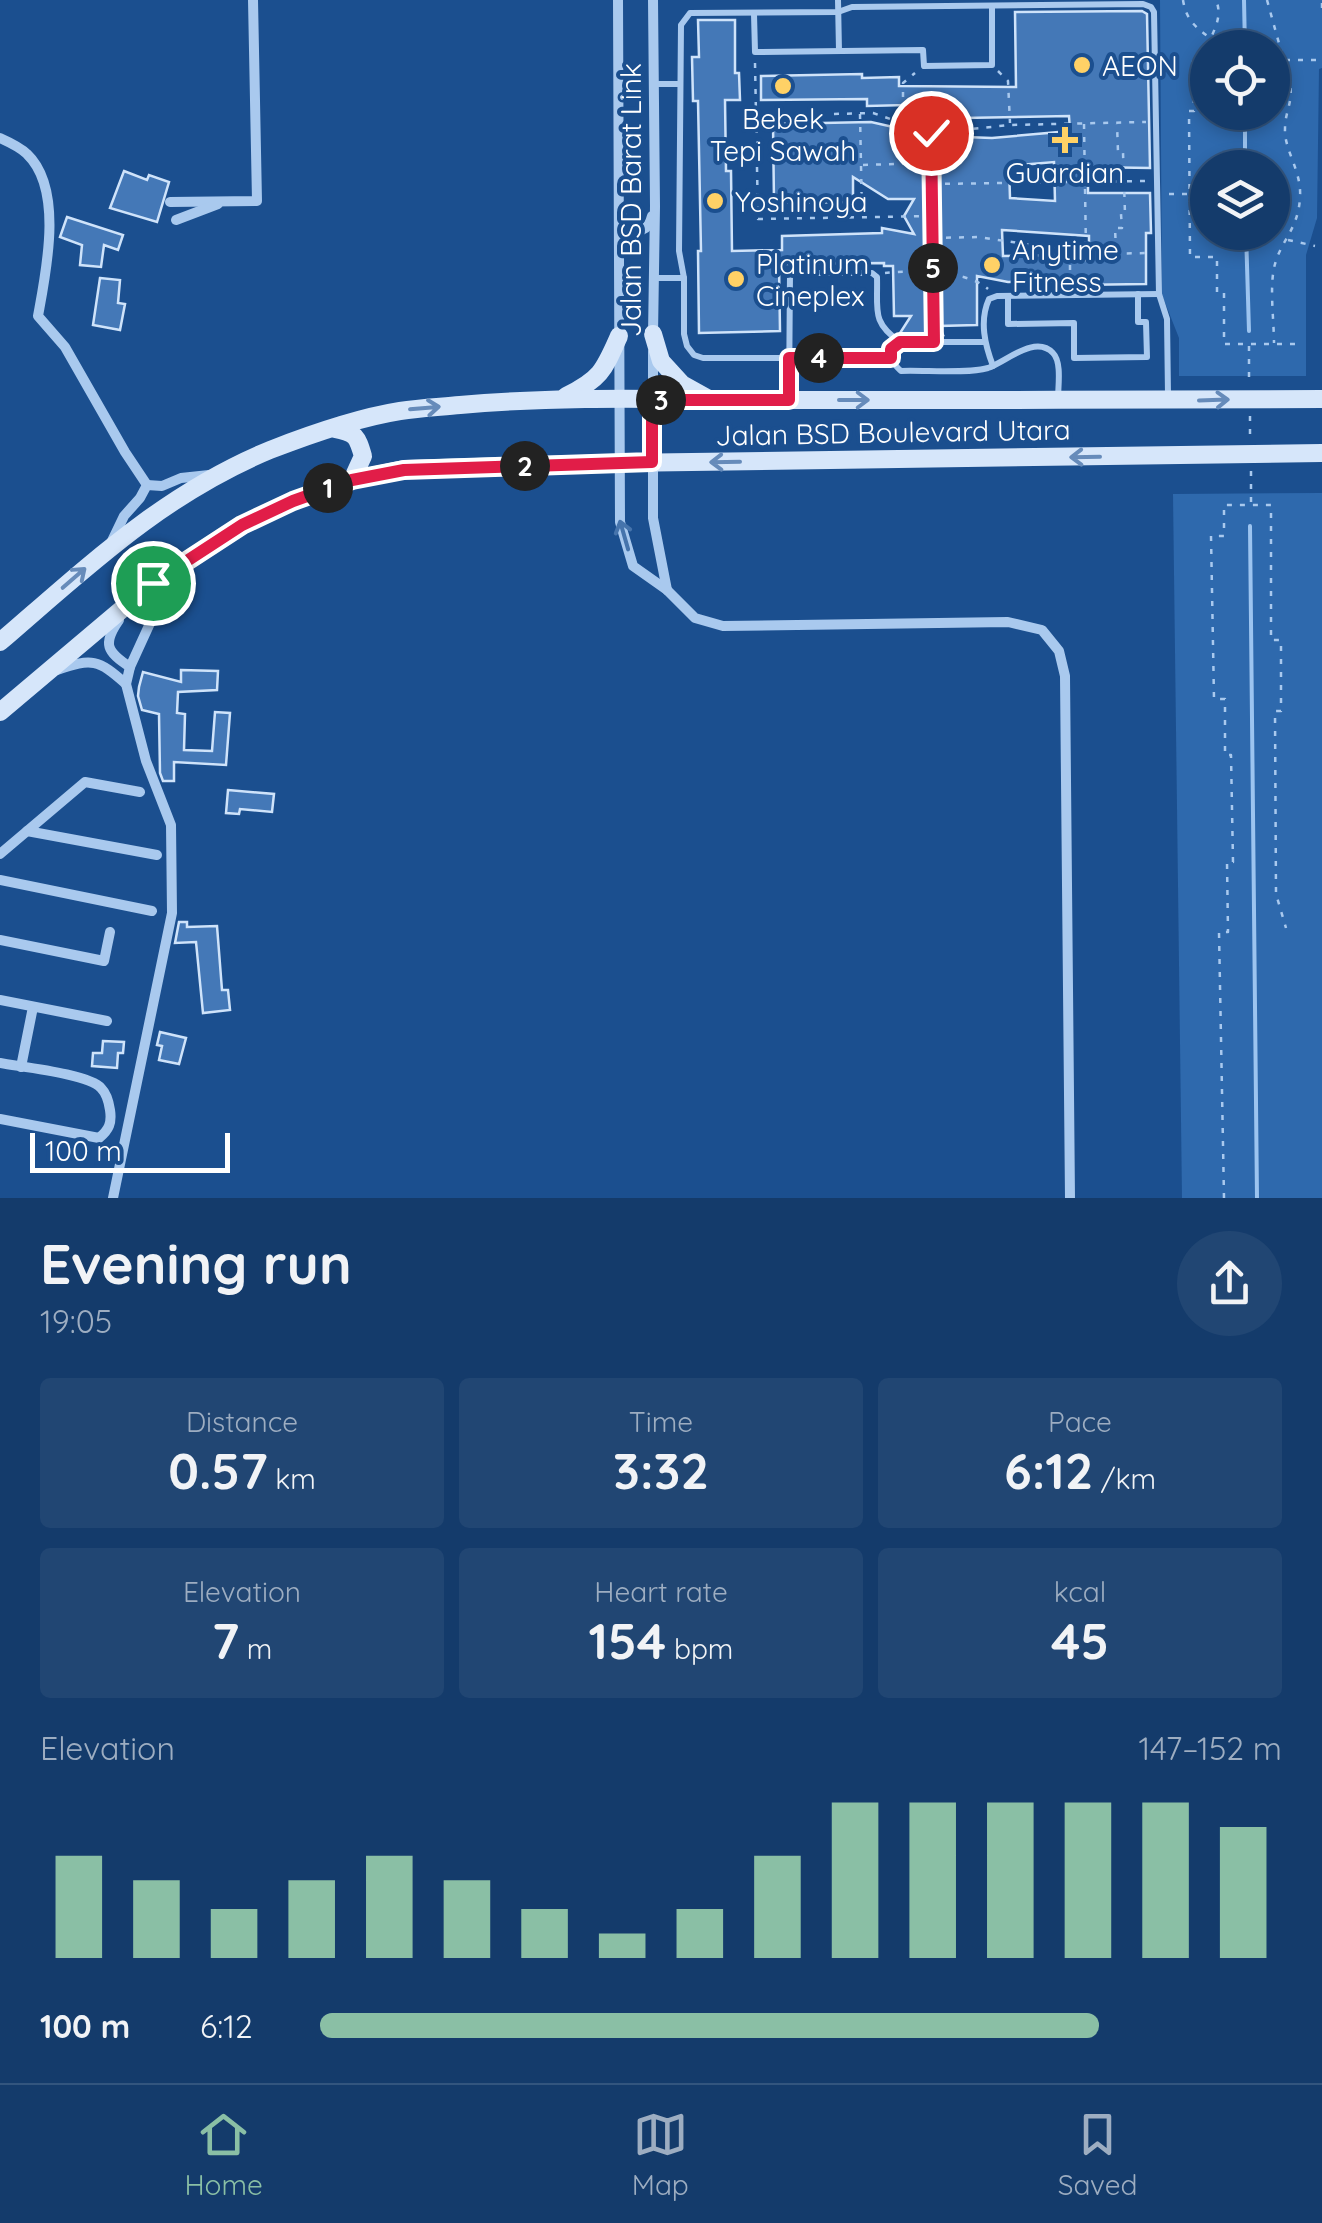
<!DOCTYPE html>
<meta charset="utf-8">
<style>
body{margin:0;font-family:Quicksand,sans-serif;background:#214673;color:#f1f3f6;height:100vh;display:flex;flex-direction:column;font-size:38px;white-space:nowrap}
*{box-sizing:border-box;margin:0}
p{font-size:32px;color:#9dadc1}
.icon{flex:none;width:55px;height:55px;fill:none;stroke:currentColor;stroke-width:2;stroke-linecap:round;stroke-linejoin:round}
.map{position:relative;height:1198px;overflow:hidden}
.sheet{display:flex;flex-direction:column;background:#143b6b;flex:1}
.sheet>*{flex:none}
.controls{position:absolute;left:1190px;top:30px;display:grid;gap:20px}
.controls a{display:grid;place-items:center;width:100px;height:100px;border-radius:50%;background:#143b6b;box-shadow:0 5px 15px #0003,0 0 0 2px #33557e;font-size:50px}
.scale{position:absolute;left:30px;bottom:25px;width:200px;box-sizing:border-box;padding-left:10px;border:5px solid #fff;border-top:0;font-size:28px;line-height:35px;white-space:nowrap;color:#fff;-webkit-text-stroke:8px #1b4f8f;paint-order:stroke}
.pin{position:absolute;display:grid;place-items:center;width:85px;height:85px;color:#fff;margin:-42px;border:5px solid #fff;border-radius:50%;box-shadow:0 2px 10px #0007}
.km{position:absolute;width:50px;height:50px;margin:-25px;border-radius:50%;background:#222;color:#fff;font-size:28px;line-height:50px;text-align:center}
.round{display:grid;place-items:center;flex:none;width:105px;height:105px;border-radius:52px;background:#214673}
.overview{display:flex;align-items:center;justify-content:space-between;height:170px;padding:0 40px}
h1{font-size:55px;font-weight:700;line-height:75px}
.figures{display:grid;grid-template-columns:repeat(3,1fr);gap:15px;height:170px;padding:10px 40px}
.figures div{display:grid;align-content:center;border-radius:10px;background:#214673;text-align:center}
.figures b{font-size:50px;font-weight:700}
.figures small{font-size:28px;font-weight:400}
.figures p{font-size:28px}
.chart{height:280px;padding:20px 40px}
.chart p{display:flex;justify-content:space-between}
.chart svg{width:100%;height:180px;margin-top:10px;stroke:#8abfa5;stroke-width:6}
ul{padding:0 40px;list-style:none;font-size:32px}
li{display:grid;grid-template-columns:160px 120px 1fr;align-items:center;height:75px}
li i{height:25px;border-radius:12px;background:#8abfa5}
.dock{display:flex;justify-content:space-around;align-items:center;height:140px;border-top:2px solid #33557e;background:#143b6b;font-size:28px;color:#9dadc1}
.dock a{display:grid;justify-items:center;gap:5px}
.dock .current{color:#8abfa5}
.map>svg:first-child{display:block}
.green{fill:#2e69ad;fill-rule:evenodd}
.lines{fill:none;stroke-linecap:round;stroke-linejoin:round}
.stream{stroke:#9cc4f0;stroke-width:4}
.building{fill:#4478b7;stroke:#cfe3fa;stroke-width:2.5;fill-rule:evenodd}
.path{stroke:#a9c9ee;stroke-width:2.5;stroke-dasharray:5 8;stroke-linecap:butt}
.service{stroke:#a9c9ee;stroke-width:6}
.minor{stroke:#a9c9ee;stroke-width:10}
.secondary{stroke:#d6e6fa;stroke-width:18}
.oneway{stroke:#668bba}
.oneway2{stroke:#4674ac}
.route-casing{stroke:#fff;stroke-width:20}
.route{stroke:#e11d48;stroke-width:12}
.poi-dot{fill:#ffd166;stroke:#1b4f8f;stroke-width:4}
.labels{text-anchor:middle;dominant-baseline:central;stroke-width:8;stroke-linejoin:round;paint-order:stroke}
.poi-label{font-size:28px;fill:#fff;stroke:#1b4f8f;text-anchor:start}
.street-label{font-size:28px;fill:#fff;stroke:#1b4f8f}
</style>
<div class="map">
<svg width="1322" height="1198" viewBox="0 0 1322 1198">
<rect width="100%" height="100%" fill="#1b4f8f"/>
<!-- green -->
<g class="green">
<path d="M1160 0H1322V68L1319 69 1317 218 1306 255V376H1179V338L1162 295ZM1208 48H1272V112H1208ZM1208 168H1272V232H1208Z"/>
<polygon points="1322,493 1322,1198 1182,1198 1173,494"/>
</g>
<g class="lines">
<!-- stream -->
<g class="stream">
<polyline points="1244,0 1245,48"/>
<polyline points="1245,112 1245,168"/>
<polyline points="1246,232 1249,331"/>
<polyline points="1250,526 1257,1198"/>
</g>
</g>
<!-- building -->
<g class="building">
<path d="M1142 11 1147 14 1150 168 1088 167V193H1150L1151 233H1146V284L1074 285V281L1008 282 977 276V325L939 326 943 335H902L900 333 911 316H894L893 266H884V263L779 264 780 331 699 333 698 251H701L698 101H693L692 57H699L698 20H735V73H739L740 100H725L726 171H731L732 251 782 250V236L882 233V228L914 234 904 216 914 199H888L853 177V202L774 203 773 124 871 122 911 131V135L992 138 1070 131 1069 116 907 119V105L867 106V99L761 100V76L862 74V78L899 77V86L1016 87 1015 12ZM1054 162 1055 201 1010 198 1009 166ZM1002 230 1089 236V260H1065V255L1003 256Z"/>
<polygon points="124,171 147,180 149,175 169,182 157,222 110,208"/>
<polygon points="67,217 123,235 118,250 104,245 101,267 80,265 82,245 60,237"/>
<polygon points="100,278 120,280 118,303 125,304 120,330 93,325"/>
<polygon points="181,670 218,671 217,690 178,692 177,713 185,714 184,750 212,751 215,712 230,713 226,765 174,762 174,781 163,781 160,773 159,714 142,710 138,696 139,687 143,672 181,682"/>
<polygon points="228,790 274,794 272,812 240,809 239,814 226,813"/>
<polygon points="179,922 187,922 187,927 217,926 222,990 228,990 230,1010 203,1013 196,942 175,943"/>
<polygon points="160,1032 186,1038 179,1064 159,1060 162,1046 157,1045"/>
<polygon points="103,1041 124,1042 123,1053 118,1053 117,1068 92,1066 93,1053 102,1053"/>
</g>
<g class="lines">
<!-- path -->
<g class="path">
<path d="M1183 0C1186 19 1194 26 1210 38"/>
<path d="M1267 0 1290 83C1293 104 1285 111 1285 129 1284 150 1302 171 1300 198 1298 229 1282 239 1275 264 1269 285 1274 320 1274 343"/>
<polyline points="1322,3 1322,10"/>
<path d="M1204 59C1207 37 1225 22 1216 0"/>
<polyline points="1272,60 1322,60"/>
<polyline points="1208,61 1193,61 1194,111 1189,111 1190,257 1217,257 1217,292 1224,292 1224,344 1298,344"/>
<polyline points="755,63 758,219 933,216"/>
<polyline points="998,71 1008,81 1010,123"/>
<polyline points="860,114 862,216"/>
<polyline points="756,116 873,113 931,133 1010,125 1146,122"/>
<polyline points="903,123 903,83 915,73"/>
<polyline points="1084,124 1086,251"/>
<polyline points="931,133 934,330"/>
<polyline points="863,165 930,163"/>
<polyline points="932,184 1146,181"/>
<polyline points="1169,194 1190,194"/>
<polyline points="933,238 978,237 1094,254 1147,253"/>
<polyline points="1288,240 1315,246"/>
<polyline points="1116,251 1115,228 1122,228 1121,214 1125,214 1123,152 1118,152 1117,124"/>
<polyline points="1070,252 1070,284"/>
<path d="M885 273C913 270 967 270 988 289"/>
<polyline points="1249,346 1249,383"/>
<polyline points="1250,416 1250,438"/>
<polyline points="1251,471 1251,503"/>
<polyline points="1224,1198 1219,932 1228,932 1227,862 1233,862 1231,755 1225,755 1225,699 1214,699 1211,536 1224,536 1224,505 1271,505 1271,640 1281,640 1281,711 1275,711 1276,894 1286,928"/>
</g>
<!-- service -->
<g class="service">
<polyline points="838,0 839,51"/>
<polyline points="754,14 755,52 923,50 924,66 992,65 992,7"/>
<polyline points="653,84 680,84"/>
<polyline points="654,278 684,278"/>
<polyline points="1008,296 1008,324 1074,323 1074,358 1147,357 1146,322 1138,322 1138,294"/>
<path d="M984 342H900L891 349C891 359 893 364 901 371 925 370 966 374 988 368 1006 362 1035 334 1053 353 1062 362 1058 387 1058 399"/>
<polyline points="891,358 703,358 694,355 687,346 684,334 684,278 679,251 681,25 690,13 838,12 852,7 1143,4 1151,7 1154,12 1159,294 1167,319 1168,395"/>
<path d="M993 366C985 345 979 321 989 299L997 296 1159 294"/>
<path d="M789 399 790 273H872L877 277C878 310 871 322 900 342"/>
</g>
<!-- minor -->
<g class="minor">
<polyline points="618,0 620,522 633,566 667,590 695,618 723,626 1008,622 1042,630 1059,651 1065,676 1070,1198"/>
<polyline points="653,0 655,206 653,335"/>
<path d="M0 138C9 142 20 147 27 154 64 189 46 272 38 316L65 347 125 452 147 485"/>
<polyline points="170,202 257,201 253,0"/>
<path d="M622 216 625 228C639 233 648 232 652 216"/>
<polyline points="176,220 218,204"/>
<polyline points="653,352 653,518 667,590"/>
<polyline points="111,543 124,516 140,498 147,485 162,486 181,478 209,475"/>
<path d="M119 620C102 644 107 652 130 667"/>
<path d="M57 670C92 658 98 659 126 684"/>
<polyline points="27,831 157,855"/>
<polyline points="0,854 85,782 140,792"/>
<polyline points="0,880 152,911"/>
<polyline points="0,940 104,961 110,932"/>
<polyline points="0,1000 107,1021"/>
<path d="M0 1063C21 1067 89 1074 101 1088 107 1094 109 1103 110 1110 112 1123 109 1130 99 1138L0 1119"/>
<polyline points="21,1067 33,1007"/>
<polyline points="113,1198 172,913 171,825 146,761 126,684 130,667 157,608"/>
</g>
<!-- secondary -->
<g class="secondary">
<polyline points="653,334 661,361 682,384 709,399"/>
<path d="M566 396C601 379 604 370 619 336"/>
<path d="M335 429C356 433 357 436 363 456L352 480"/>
<path d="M0 642C86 568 163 494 270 450 311 434 356 418 400 411 420 408 440 407 460 405 571 395 682 400 793 400 969 401 1146 399 1322 399"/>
<polyline points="0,712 153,583 242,525 293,501 352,480 404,469 619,463 1322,453"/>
</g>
</g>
<!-- one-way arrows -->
<defs><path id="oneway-shaft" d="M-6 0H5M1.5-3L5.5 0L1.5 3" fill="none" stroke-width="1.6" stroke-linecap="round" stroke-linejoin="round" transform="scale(2.5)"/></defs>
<g class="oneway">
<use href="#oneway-shaft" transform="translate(854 400)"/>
<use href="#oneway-shaft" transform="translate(1214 400) rotate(-2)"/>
<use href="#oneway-shaft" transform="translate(425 408) rotate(-5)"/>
<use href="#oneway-shaft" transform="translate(1085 457) rotate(179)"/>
<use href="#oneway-shaft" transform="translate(725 462) rotate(179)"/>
<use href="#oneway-shaft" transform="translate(74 578) rotate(-41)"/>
</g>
<use class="oneway2" href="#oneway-shaft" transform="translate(624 535) rotate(-106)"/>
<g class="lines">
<defs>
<polyline id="route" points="153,583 242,525 293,501 352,480 404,470 652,462 652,400 789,400 789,358 891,358 891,349 900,342 934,342 931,133"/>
</defs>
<!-- route casing -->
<use href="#route" class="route-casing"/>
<!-- route -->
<use href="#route" class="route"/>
</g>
<!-- markers -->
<g class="poi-dot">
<circle cx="1082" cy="65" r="10"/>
<circle cx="783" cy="86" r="10"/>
<path d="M1060 125h10v10h10v10h-10v10h-10v-10h-10v-10h10z"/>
<circle cx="715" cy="201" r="10"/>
<circle cx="992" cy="265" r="10"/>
<circle cx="736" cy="279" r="10"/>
</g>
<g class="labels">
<!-- poi labels -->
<g class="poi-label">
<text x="1102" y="65">AEON</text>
<text x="783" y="118" text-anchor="middle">Bebek<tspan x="783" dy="32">Tepi Sawah</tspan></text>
<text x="1065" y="172" text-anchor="middle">Guardian</text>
<text x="735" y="201">Yoshinoya</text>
<text x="1012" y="249">Anytime<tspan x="1012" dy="32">Fitness</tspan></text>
<text x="756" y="263">Platinum<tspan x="756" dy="32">Cineplex</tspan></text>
</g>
<!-- street labels -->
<g class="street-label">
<text transform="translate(630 200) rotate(-90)">Jalan BSD Barat Link</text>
<text transform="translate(893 432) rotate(-1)">Jalan BSD Boulevard Utara</text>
</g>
</g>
</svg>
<div class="controls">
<a><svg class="icon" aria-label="locate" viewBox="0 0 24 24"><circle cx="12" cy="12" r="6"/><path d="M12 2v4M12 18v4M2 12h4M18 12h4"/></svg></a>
<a><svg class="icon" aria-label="layers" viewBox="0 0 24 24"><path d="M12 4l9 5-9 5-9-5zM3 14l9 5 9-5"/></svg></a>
</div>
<div class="scale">100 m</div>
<div class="pin" style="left:153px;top:583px;background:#1e9e55"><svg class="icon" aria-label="arrive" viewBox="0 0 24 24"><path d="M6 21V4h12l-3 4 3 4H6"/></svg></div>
<div class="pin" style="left:931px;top:133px;background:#d93025"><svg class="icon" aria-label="check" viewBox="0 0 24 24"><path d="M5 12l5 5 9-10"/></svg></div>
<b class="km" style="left:328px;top:488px">1</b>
<b class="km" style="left:525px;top:466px">2</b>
<b class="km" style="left:661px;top:400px">3</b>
<b class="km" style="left:819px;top:358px">4</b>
<b class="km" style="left:933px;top:268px">5</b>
</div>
<section class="sheet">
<div class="overview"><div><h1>Evening run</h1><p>19:05</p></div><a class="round"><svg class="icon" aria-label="share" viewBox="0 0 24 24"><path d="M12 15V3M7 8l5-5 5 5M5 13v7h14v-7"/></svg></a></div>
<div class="figures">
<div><p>Distance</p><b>0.57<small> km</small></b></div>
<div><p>Time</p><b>3:32</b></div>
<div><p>Pace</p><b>6:12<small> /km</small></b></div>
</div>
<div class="figures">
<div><p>Elevation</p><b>7<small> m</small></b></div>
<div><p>Heart rate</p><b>154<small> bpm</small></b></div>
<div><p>kcal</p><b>45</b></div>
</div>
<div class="chart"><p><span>Elevation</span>147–152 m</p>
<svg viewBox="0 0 160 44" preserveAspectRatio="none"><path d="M5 44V19M15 44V25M25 44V32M35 44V25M45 44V19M55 44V25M65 44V32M75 44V38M85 44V32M95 44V19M105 44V6M115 44V6M125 44V6M135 44V6M145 44V6M155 44V12"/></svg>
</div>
<ul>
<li><b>100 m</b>6:12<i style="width:81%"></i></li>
</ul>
</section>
<nav class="dock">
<a class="current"><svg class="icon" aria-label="home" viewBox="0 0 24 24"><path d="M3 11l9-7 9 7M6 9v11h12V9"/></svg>Home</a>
<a><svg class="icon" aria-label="map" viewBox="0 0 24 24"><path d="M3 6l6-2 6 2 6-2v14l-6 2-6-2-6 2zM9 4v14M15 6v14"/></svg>Map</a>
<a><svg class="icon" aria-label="saved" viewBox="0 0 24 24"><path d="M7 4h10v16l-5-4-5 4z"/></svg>Saved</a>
</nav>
